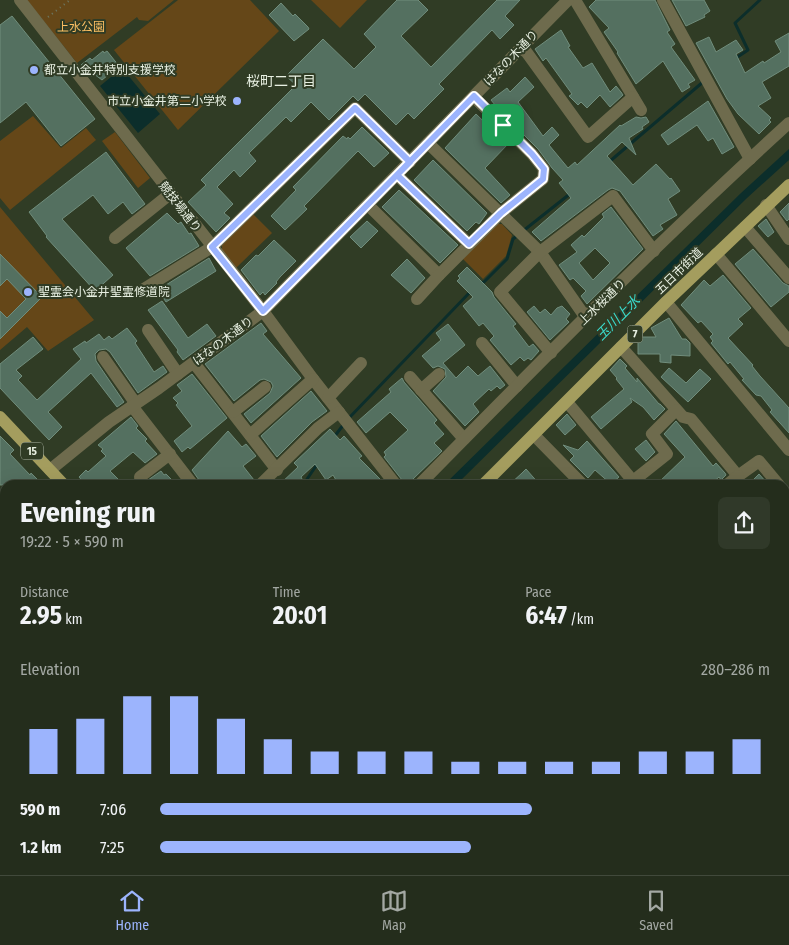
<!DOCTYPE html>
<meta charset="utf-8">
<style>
body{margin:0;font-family:"Fira Sans Condensed","Noto Sans JP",sans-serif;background:#303929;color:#f1f3f6;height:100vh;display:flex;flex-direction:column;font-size:19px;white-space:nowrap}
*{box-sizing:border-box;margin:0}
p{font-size:16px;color:#a3a8a3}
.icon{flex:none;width:28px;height:28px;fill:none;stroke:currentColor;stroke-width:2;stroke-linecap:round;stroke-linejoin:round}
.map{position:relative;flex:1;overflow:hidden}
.sheet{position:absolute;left:0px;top:480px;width:790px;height:395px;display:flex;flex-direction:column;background:#242d1c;border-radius:15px 15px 0 0;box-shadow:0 5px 20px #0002,0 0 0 1px #41493b}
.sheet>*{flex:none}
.pin{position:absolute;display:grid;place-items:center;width:42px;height:42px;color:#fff;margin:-21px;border-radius:10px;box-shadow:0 2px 8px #0006}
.round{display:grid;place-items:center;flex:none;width:52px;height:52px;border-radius:8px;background:#303929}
.headline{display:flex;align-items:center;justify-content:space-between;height:85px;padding:0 20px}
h1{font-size:28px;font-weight:700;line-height:38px}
.metrics{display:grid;grid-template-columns:repeat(3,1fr);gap:8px;height:85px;padding:5px 20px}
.metrics div{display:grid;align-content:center}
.metrics b{font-size:25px;font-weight:700}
.metrics small{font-size:14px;font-weight:400}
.metrics p{font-size:14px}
.chart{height:140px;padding:10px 20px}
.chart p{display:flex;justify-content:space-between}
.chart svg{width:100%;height:90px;margin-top:5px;stroke:#9cb4fd;stroke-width:6}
ul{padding:0 20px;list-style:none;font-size:16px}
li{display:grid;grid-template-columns:80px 60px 1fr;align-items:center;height:38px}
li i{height:12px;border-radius:6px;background:#9cb4fd}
.tab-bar{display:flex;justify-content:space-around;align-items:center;height:70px;border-top:1px solid #41493b;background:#242d1c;font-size:14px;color:#a3a8a3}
.tab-bar a{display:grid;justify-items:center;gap:2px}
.tab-bar .selected{color:#9cb4fd}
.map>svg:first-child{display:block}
.green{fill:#654718}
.water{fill:#0c2e2b}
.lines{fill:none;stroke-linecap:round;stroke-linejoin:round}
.stream{stroke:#0c2e2b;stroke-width:3}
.building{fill:#547060;stroke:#708d7c;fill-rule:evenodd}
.path{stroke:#6e7965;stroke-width:2;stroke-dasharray:1 4;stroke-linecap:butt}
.minor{stroke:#6e6b4d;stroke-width:12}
.major{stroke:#a49d5e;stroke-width:12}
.route-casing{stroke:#fff;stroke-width:10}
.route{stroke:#9cb4fd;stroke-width:6}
.poi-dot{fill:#9cb4fd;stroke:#303c25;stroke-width:2}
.labels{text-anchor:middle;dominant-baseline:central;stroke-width:4;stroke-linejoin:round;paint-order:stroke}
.shield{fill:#303c25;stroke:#b0b9a9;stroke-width:1}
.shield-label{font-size:11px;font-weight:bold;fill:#e7efe1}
.park-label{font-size:12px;fill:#fcbf63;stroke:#303c25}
.street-label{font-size:12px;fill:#e7efe1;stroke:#303c25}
.poi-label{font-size:12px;fill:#e7efe1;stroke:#303c25;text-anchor:start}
.neighbourhood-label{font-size:14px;fill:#e7efe1;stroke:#303c25}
.water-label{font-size:14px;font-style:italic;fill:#3adbcd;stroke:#303c25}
</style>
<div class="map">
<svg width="789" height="875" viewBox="0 0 789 875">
<rect width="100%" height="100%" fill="#303c25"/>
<!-- green -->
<g class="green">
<polygon points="27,0 174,0 148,21 139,20 137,17 77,63"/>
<polygon points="178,0 250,0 279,31 178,130 114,50"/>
<polygon points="311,0 367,0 340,28"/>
<polygon points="33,116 61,148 86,128 96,140 10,210 0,198 0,141"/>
<polygon points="115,132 150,178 138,188 102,141"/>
<polygon points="0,207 94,320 48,351 27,327 0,350"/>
<polygon points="253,214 272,233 236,268 222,251 222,245"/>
<polygon points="498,224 502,224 512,235 506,256 483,279 463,259"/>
<polygon points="308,870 380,870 384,875 304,875"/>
</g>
<!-- water -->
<g class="water">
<polygon points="122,68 160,114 138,133 100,86"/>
<polygon points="789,149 789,160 747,198 456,485 444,485 741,193"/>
</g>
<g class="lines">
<!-- stream -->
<g class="stream">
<polyline points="736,58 748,50 735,23 760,0"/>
<polyline points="609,162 703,82"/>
<polyline points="523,231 571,193"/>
<polyline points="480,283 484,282 507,259 513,239 518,235"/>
<polyline points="348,419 472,290"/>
<polyline points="334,437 344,424"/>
<polyline points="303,485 318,463"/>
<polyline points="0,788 5,783"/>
</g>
</g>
<!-- building -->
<g class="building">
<polygon points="397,0 418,0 428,10 401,36 431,67 497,0 520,0 505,16 514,25 500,39 492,30 439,84 444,89 414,119 408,113 396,125 365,94 358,101 353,96 329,120 311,102 291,122 286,117 249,153 256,161 240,177 234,170 217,187 233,204 224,213 230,218 216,232 188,202 206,185 201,180 296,85 286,76 323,39 354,69 376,47 364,34"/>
<polygon points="596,0 655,0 670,30 667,32 675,44 671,47 695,80 688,84 690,87 682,92 663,61 636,84 617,53 618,52 604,32 609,28 589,7"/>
<polygon points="672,0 704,0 710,11 704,15 705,17 686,26"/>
<polygon points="281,3 293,16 295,14 308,27 309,29 294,41 269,15"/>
<polygon points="12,16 95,119 61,146 26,102 0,123 0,25"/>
<polygon points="561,30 570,46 568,47 583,68 592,63 610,92 616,86 621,92 623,95 610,107 600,95 587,108 581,102 578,105 569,96 572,94 546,58 543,61 535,49"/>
<polygon points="789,33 789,66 762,82 771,98 758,106 771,118 769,120 771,122 759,134 738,114 727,99 696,43 709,37 716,52 736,40 743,50 736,54 745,73 763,61 764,63 781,52 775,41"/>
<polygon points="103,51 104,53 107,51 119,66 102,80 94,74 91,77 81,65 90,58 92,60"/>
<polygon points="525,77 534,87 518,102 543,136 552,127 559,135 549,145 568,168 575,162 577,165 620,125 621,126 636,117 641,118 646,117 649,122 642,127 643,129 629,138 636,155 622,142 607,156 633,185 656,164 670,179 671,178 680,191 668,199 677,215 660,225 663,229 653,236 620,191 612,188 608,190 541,241 532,232 571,198 559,183 563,180 552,168 538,149 522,133 508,113 504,116 491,100 507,88 510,92"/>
<polygon points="708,101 734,147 722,154 713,138 708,141 697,125 668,145 661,135"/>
<polygon points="476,114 498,135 499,133 509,143 485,168 510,195 501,203 445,148"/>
<polygon points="362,127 389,153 374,167 358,151 304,206 307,209 285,230 271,216 296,190 293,187 343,136 347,139 348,137 350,139"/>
<polygon points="106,152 145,204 132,214 123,202 108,214 93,195 62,219 113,275 95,291 46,237 47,236 29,212"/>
<polygon points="433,160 487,213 479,224 476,222 467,231 414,180"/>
<polygon points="399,190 458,245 440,263 382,207"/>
<polygon points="789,203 789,219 787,221 780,212"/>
<path d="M611 207 643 249 587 304 581 296 586 291 573 278 570 280 559 265 577 252 571 245 582 235 584 237 604 217 602 214ZM595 248 610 263 593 280 579 263Z"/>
<polygon points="167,213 178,224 181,222 189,234 191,233 199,246 150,276 126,248"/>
<polygon points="766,219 774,232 768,237 758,226"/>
<polygon points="367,221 378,231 361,248 350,237"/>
<polygon points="274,240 296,261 280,277 276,282 277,283 265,295 263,292 260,295 241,270 256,255 258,256"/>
<polygon points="753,249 783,283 789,286 789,292 771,307 735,264"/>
<polygon points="0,254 42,297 0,339 0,311 7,318 26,299 7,279 0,286"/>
<polygon points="209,258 216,271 166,302 158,290"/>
<polygon points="407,259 425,278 411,293 391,275"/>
<polygon points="467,267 492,292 494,297 516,324 513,326 529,347 533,344 539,351 531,360 528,358 524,361 520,357 511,365 490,340 494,336 483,323 479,326 463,306 473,297 457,281 460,278 458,276"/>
<polygon points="723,275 751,308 738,319 743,324 728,338 753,365 752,366 760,376 789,408 789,433 770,412 772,410 761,396 756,395 742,380 744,379 730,362 728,364 711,343 713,341 710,337 713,334 701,321 698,323 681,305 704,280 710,286"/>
<polygon points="162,301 188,338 207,324 216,336 183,360 177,352 178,350 148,310"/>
<polygon points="534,306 540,313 545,309 551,315 557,308 562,306 570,314 566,319 569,322 550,340 527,312"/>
<polygon points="669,318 682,339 686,339 690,343 690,356 671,355 671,363 660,362 660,354 638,354 638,341 642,337 656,337 651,328"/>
<polygon points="261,323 267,331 263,334 301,378 251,423 244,414 270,393 273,386 271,382 264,379 260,380 234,401 205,364"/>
<polygon points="448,324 465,345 443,363 456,378 468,366 478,376 490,366 505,385 500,389 497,386 491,391 489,389 473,404 479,412 465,426 433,391 446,377 445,369 438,366 433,368 422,356 441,340 436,333"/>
<polygon points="127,328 137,341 135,343 154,372 163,366 167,372 138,393 110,352 106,349 99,350 95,354 96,361 124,402 117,407 91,373 48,412 62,427 49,440 0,388 0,364 33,337 43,349 16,370 22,376 18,380 37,400 81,359 73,349 85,341 86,343 99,334 104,340 109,336 112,339"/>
<polygon points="620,359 627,366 625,368 637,382 637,378 659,404 660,404 665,409 654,420 643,407 630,398 632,402 601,429 591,417 624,389 616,379 617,378 610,370"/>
<polygon points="669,368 686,383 700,369 711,379 688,402 661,377"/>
<polygon points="192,374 227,418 190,449 188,447 182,452 174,441 192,426 176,405 178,403 173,398 182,391 177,385"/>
<polygon points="402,378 404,382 437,420 434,423 444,434 434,443 442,451 413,479 411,485 404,485 402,480 384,457 386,455 384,452 408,430 390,412 366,433 357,422 391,392 389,389"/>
<polygon points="311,391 327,411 312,422 277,457 261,436"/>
<polygon points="567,414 576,425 565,435 556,425"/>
<polygon points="131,417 138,426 136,428 147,439 145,441 157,454 145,463 133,452 110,471 124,485 86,485 79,477 86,470 88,472 106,456 101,451 103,449 98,445"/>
<polygon points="676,421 713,466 716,463 725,473 726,475 721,480 719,477 710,485 656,485 685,457 664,434"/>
<polygon points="330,429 340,440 344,436 362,456 359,458 386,485 339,485 333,475 326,480 315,464 301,477 302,479 296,485 279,485 298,467 294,463"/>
<polygon points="228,431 242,447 246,444 256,456 243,466 254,480 249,485 201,485 199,480 192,470"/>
<polygon points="0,436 14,450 10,454 30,475 31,473 38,480 32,485 0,485"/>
<polygon points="646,440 655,452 646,461 635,449"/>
<polygon points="587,441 619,477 611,484 595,470 588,478 570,460 574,456 563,445 578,450"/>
<polygon points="526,469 540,485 509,485 522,473"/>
<polygon points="161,471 164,475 166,474 177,485 141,485"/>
<polygon points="759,474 767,483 764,485 750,485 756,480 754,479"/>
</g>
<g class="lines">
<!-- path -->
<polyline class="path" points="48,17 70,0"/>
<!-- minor -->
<g class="minor">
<polyline points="20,0 263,311 313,379 396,485"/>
<polyline points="575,0 641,110"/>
<polyline points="663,0 750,159"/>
<polyline points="522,46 588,137 633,97"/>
<polyline points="428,143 540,252 586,318"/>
<polyline points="397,175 469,244"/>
<polyline points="368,205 439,275 501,213 543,179 544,169 532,154 474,97"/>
<polyline points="766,205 789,239"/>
<polyline points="745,227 789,278"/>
<polyline points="115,238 170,194"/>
<polyline points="716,254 789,341"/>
<polyline points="142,290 212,247 355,108 410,162"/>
<polyline points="417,299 439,275"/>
<polyline points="666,302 789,450"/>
<polyline points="148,330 178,374"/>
<polyline points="482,343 517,386"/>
<polyline points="621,347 683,417 691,419 738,476 759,461 779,485"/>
<polyline points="551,353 500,292 540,252 613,196 654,251"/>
<polyline points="103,357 136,404"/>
<polyline points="194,363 277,470"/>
<polyline points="410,377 464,439"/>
<polyline points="421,390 439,374"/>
<polyline points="328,398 361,363"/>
<polyline points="567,402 633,481 667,454 652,434 676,410"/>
<polyline points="132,406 193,485"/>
<polyline points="233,412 265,387"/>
<polyline points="250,435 313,379"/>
<polyline points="534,435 583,485"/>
<polyline points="50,470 109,422 159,388 263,311 568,0"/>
<polyline points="140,477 170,454"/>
<polyline points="260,485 318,428 339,412"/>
<path d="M419 485C540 362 661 239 789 123"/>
<polyline points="727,485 738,476"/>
<polyline points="785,492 789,496"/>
<polyline points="0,521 5,527"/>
<polyline points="0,583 5,588"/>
<polyline points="785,590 789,586"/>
<polyline points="0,608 5,603"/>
<polyline points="0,654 5,659"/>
<polyline points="785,714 789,711"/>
<polyline points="785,727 789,732"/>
<polyline points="0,738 5,743"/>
<polyline points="785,788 789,785"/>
<polyline points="0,844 5,849"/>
<polyline points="160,870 165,875"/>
<polyline points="303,870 305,872"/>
<polyline points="533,870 538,875"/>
<polyline points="649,870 653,875"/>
<polyline points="735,870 739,875"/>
<polyline points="24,875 29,870"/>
<polyline points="222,875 227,870"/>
<polyline points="592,875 597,870"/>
<polyline points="776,875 782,870"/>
</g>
<!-- major -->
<g class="major">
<polyline points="0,417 64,485"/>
<polyline points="483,485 666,302 789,185"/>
<polyline points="398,870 402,875"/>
<polyline points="93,875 98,870"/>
</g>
</g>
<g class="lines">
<defs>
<path id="route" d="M503 125 474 96C404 168 334 239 263 311L212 247 355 108 410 162 397 175 469 244 501 213 543 179 544 169 532 154 503 125"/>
</defs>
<!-- route casing -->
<use href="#route" class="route-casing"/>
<!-- route -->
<use href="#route" class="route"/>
</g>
<!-- markers -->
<g class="poi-dot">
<circle cx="34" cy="70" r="5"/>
<circle cx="237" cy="101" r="5"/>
<circle cx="28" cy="292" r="5"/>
</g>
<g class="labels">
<!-- shield labels -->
<g class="shield">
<rect x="627.5" y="325.5" width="15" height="17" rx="4"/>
<rect x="21" y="442.5" width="22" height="17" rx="4"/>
</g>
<g class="shield-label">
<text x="635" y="334">7</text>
<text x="32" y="451">15</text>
</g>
<!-- park labels -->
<g class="park-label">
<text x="81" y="27">上水公園</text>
</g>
<!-- street labels -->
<g class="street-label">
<text transform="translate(511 58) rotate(-46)">はなの木通り</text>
<text transform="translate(180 207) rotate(52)">競技場通り</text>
<text transform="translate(679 271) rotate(-44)">五日市街道</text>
<text transform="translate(602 302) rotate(-44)">上水桜通り</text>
<text transform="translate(223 341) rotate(-37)">はなの木通り</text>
</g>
<!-- poi labels -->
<g class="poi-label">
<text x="44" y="70">都立小金井特別支援学校</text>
<text x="227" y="101" text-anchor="end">市立小金井第二小学校</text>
<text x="38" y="292">聖霊会小金井聖霊修道院</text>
</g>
<!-- neighbourhood labels -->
<g class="neighbourhood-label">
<text x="281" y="81">桜町二丁目</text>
</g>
<!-- water labels -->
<g class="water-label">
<text transform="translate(618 318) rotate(-45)">玉川上水</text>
</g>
</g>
</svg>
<div class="pin" style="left:503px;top:125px;background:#1e9e55"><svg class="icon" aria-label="arrive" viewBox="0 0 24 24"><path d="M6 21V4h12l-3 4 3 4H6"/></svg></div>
<section class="sheet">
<div class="headline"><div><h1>Evening run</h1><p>19:22 · 5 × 590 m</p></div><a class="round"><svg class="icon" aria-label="share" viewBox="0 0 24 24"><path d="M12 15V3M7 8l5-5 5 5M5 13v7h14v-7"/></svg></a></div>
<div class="metrics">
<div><p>Distance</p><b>2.95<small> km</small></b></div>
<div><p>Time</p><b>20:01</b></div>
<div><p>Pace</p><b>6:47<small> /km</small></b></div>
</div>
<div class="chart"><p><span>Elevation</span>280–286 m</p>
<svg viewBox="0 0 160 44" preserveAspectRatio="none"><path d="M5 44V22M15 44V17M25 44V6M35 44V6M45 44V17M55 44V27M65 44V33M75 44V33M85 44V33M95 44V38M105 44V38M115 44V38M125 44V38M135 44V33M145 44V33M155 44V27"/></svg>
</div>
<ul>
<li><b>590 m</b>7:06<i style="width:61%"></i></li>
<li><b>1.2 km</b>7:25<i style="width:51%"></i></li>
</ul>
</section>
</div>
<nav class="tab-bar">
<a class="selected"><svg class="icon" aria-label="home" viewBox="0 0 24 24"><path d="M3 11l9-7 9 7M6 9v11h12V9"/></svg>Home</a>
<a><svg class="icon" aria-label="map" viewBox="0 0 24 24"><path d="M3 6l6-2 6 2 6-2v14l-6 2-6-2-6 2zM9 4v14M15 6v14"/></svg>Map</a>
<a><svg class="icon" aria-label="saved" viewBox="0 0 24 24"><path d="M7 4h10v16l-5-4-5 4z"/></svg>Saved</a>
</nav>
